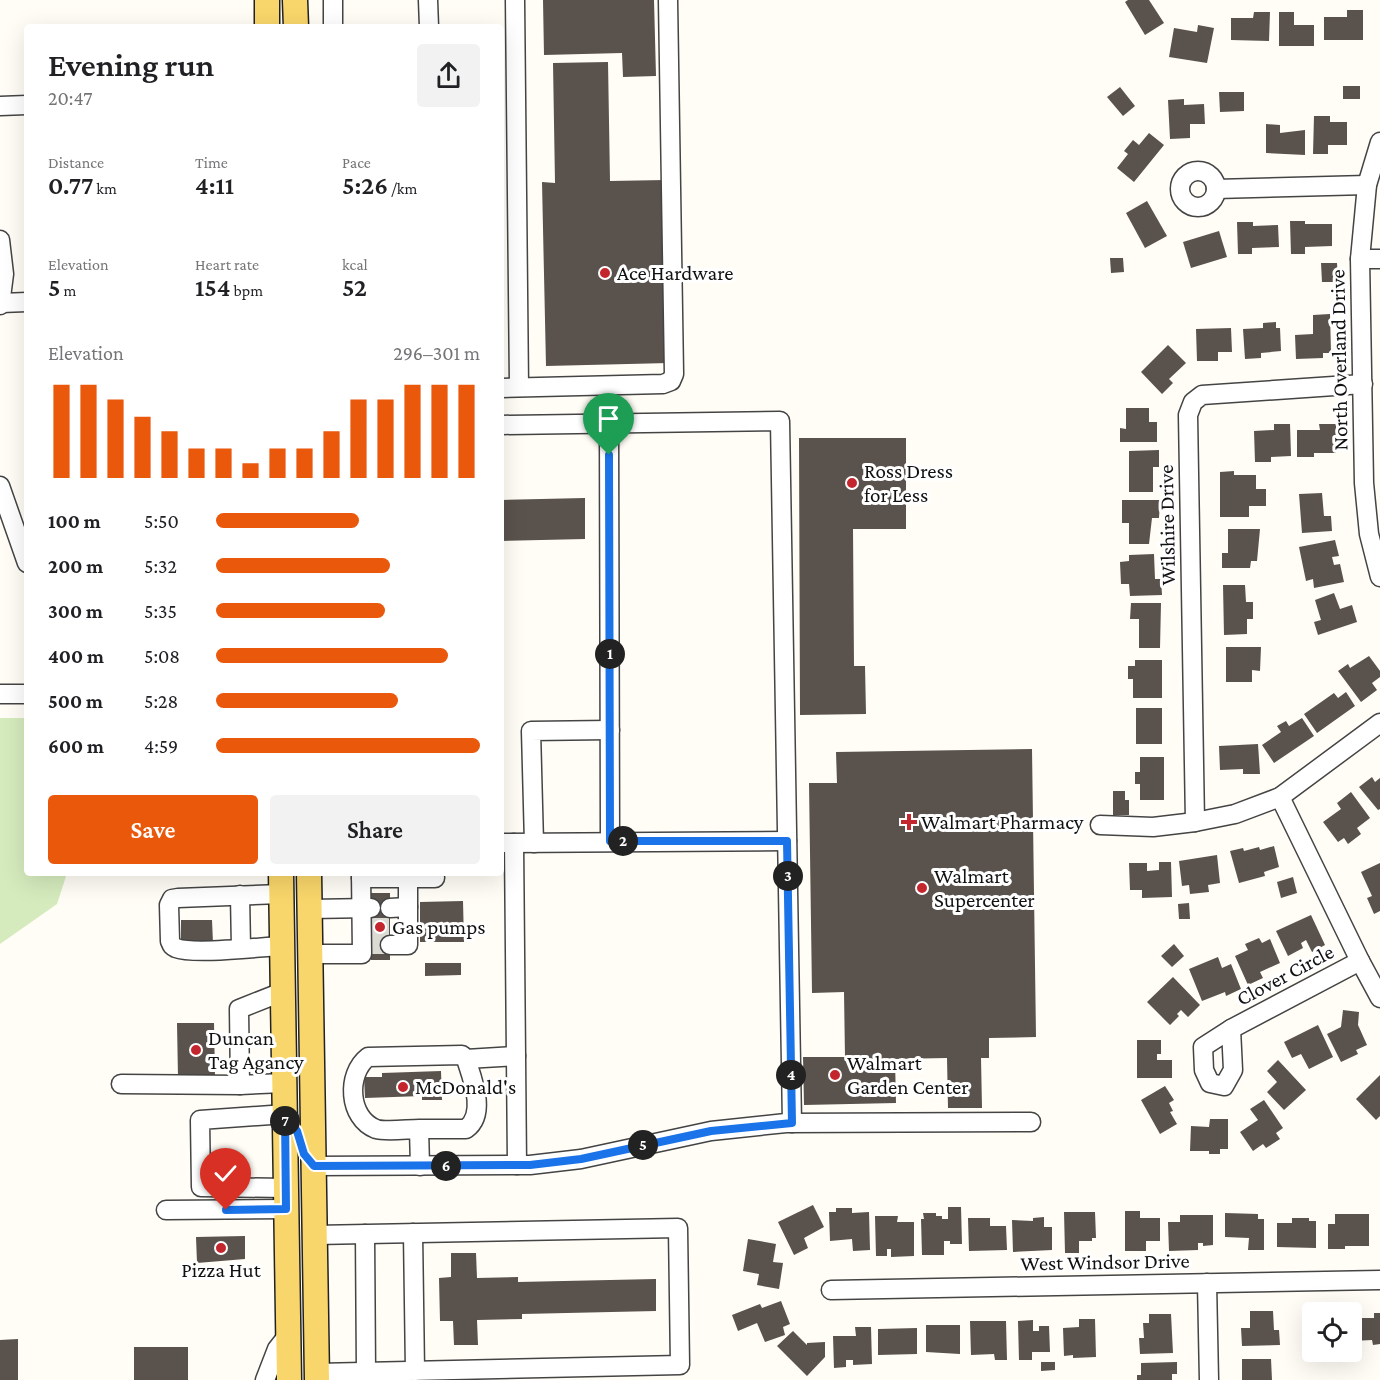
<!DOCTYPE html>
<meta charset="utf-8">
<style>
body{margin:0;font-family:"Crimson Pro",serif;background:#f2f2f2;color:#202124;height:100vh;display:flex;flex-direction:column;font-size:22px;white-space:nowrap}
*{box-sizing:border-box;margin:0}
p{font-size:20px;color:#757577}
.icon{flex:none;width:33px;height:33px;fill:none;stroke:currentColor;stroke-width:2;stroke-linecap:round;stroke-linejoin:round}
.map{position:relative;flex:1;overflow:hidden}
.sheet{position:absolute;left:24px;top:24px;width:480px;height:852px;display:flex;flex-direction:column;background:#fff;border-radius:6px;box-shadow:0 6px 24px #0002}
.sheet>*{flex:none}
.controls{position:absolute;left:1302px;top:1302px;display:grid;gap:12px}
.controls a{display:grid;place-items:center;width:60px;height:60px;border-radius:6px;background:#fff;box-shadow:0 6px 24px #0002;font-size:30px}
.pin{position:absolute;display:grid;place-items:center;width:51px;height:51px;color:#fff;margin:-62px -26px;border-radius:50% 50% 50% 0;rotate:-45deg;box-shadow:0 0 6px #0007}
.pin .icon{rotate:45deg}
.km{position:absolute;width:30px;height:30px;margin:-15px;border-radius:50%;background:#222;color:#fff;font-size:16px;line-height:30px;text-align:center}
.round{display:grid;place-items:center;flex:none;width:63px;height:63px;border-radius:6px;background:#f2f2f2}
.overview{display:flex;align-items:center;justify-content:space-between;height:102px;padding:0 24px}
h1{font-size:33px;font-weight:600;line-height:45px}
.metrics{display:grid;grid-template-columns:repeat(3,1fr);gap:9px;height:102px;padding:6px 24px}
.metrics div{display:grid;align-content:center}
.metrics b{font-size:26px;font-weight:600}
.metrics small{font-size:16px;font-weight:400}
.metrics p{font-size:16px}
.chart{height:168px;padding:12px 24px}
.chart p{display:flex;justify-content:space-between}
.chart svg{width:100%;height:108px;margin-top:6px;stroke:#ea580c;stroke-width:6}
.cta{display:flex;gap:12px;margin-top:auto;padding:12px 24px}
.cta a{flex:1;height:69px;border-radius:6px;background:#ea580c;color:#fff;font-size:24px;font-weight:600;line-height:69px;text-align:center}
.cta a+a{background:#f2f2f2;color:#202124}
ul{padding:0 24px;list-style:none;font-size:20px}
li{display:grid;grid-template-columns:96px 72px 1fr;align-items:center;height:45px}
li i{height:15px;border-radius:8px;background:#ea580c}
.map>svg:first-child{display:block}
.grass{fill:#d5ebbd}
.building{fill:#5a524d}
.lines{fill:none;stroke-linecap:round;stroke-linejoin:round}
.minor-tunnel{stroke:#dbdad3;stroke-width:18;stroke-dasharray:18 9;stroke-linecap:butt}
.minor-casing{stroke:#444;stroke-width:21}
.major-casing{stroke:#222;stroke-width:27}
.minor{stroke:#fff;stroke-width:18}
.major{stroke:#f9d66b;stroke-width:24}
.route-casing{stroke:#fff;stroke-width:12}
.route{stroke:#1a73e8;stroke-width:8}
.poi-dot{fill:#c4262e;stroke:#fff;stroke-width:2}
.labels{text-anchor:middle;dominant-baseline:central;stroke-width:6;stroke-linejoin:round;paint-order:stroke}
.poi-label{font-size:21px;fill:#111;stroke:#fff;text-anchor:start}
.street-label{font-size:21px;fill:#111;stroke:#fff}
</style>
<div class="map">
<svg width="1380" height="1380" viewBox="0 0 1380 1380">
<rect width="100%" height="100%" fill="#fffdf5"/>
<!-- grass -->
<polygon class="grass" points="0,718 27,718 27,873 67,873 57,904 0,944"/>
<!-- building -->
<g class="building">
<polygon points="543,0 654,0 656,76 623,77 622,53 544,55"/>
<polygon points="1128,0 1149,0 1164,23 1145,35 1125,2"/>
<polygon points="1347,10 1363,10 1363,40 1324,40 1324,17 1347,17"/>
<polygon points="1254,12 1270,12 1269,41 1231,40 1231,18 1253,18"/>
<polygon points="1279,12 1294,12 1294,25 1314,25 1314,46 1279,46"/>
<polygon points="1198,25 1214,28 1207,63 1169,57 1174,28 1197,32"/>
<polygon points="608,62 610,181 665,180 669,363 546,366 542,182 555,183 553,63"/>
<rect x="1343" y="86" width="17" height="13"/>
<polygon points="1120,87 1135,106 1123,116 1107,97"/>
<polygon points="1219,92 1244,92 1244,111 1220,112"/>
<polygon points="1184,99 1184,105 1204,104 1205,124 1190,124 1190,138 1170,139 1168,100"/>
<polygon points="1314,116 1330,116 1330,122 1347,122 1347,145 1328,145 1328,154 1313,154"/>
<polygon points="1266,124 1280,125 1280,133 1305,130 1305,155 1266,153"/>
<polygon points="1149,133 1164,145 1134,182 1117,168 1128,154 1124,151 1133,140 1139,145"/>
<polygon points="1147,201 1167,236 1145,248 1126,213"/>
<polygon points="1290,221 1305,221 1305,224 1332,224 1332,246 1305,247 1305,254 1291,254"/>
<polygon points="1237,222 1253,222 1253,226 1278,225 1279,247 1252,248 1252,254 1238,254"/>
<polygon points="1219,231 1227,257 1191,268 1183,242"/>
<polygon points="1110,258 1123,258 1124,272 1111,273"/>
<polygon points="1321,263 1337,263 1338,282 1322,282"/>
<polygon points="1330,314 1331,353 1323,353 1323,358 1296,359 1295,335 1313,334 1313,315"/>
<polygon points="1276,322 1276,328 1280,328 1281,351 1261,353 1261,358 1245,359 1243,329 1263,328 1263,323"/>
<polygon points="1231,328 1232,352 1218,352 1218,361 1197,361 1196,329"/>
<polygon points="1168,345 1186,363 1169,379 1173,383 1162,394 1141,372"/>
<polygon points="1126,408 1149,408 1149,422 1157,422 1157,442 1120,442 1120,428 1126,429"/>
<polygon points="1274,424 1290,424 1291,456 1271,457 1271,462 1255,462 1254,431 1274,430"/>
<polygon points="1319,424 1336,424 1336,453 1314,453 1314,457 1297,457 1297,430 1320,430"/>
<polygon points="799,438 906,438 906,529 853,529 854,666 865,666 866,714 800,715"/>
<polygon points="1159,450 1159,467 1153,467 1153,492 1129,492 1129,451"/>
<polygon points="1234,471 1234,475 1256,475 1256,489 1266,489 1266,506 1249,506 1249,517 1220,517 1220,472"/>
<polygon points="1322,493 1324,516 1331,516 1332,531 1302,533 1299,494"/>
<polygon points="585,498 585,539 501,541 501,500"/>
<polygon points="1122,500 1160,500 1159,518 1152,518 1149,544 1129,544 1129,523 1122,523"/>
<polygon points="1228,529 1260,529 1257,561 1251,561 1250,568 1222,568 1222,553 1228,553"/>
<polygon points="1335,540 1339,556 1332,557 1334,565 1340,564 1344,582 1314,588 1313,579 1306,581 1299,547"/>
<polygon points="1154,554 1155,579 1161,579 1162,595 1130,596 1129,584 1121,584 1120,562 1129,561 1129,555"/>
<polygon points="1223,585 1245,585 1246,602 1253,602 1253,619 1247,619 1247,634 1224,635"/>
<polygon points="1334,593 1340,609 1352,605 1357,622 1318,635 1314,622 1321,620 1315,600"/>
<polygon points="1131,603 1161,603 1160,648 1139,648 1139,619 1130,619"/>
<polygon points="1226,647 1261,647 1260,671 1252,670 1252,682 1226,682"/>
<polygon points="1369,656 1380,671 1380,677 1372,683 1377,690 1361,702 1338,671 1348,664 1350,668"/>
<polygon points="1135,660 1162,660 1162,698 1133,698 1133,679 1128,679 1128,666 1135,666"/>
<polygon points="1346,692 1355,706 1317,733 1304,714 1334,693 1338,698"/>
<rect x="1136" y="708" width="26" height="36"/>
<polygon points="1302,718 1314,736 1274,763 1262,745 1281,732 1277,726 1286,721 1289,726"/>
<polygon points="1258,744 1260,774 1243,774 1243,769 1220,770 1219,746"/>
<polygon points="1032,749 1036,1037 989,1038 989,1058 981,1058 982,1108 948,1108 947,1058 895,1059 896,1103 804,1105 803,1057 845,1057 844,992 812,993 809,783 837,783 836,752"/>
<polygon points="1140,757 1164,757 1164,800 1140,800 1140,784 1135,784 1135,772 1140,772"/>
<polygon points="1372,777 1375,782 1380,778 1380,809 1378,810 1359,787"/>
<polygon points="1113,791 1125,791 1125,800 1129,800 1129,815 1113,815"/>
<polygon points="1351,792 1370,818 1357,828 1361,834 1348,844 1344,838 1338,842 1323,822 1341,809 1337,803"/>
<polygon points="1274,846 1279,867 1264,872 1265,876 1239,883 1230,851 1243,848 1244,851 1259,847 1260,850"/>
<polygon points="1217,855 1220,883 1208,885 1209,892 1190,894 1189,885 1182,886 1179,861"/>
<polygon points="1159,862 1171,862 1172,897 1142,898 1142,890 1130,890 1129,863 1147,863 1147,871 1159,870"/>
<polygon points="1380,863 1380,911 1374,914 1367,898 1372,896 1361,872"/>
<polygon points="1293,877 1297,893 1281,898 1277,882"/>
<rect x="371" y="893" width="19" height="67"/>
<polygon points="463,901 464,942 420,942 420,902"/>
<polygon points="1189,903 1190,919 1179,919 1178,904"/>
<polygon points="1311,915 1325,945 1312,952 1306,940 1301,943 1303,948 1288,956 1276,931"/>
<polygon points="181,920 212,920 213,943 181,943"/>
<polygon points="1259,938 1262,943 1270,939 1280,963 1260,972 1263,978 1248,985 1235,956 1248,950 1245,944"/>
<polygon points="1174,944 1184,956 1172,967 1161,956"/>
<polygon points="1218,957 1222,968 1231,964 1241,989 1226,996 1225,992 1202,1001 1189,969"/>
<polygon points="425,963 461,963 461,975 425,976"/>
<polygon points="1173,977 1200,1005 1188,1017 1181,1010 1177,1014 1179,1016 1170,1025 1147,1002"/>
<polygon points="1343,1010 1359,1012 1358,1025 1367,1045 1356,1050 1358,1054 1341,1062 1327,1034 1341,1027"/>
<polygon points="177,1023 214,1023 215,1077 178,1078"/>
<polygon points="1318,1025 1333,1057 1309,1069 1301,1054 1292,1058 1284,1042"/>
<polygon points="1137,1040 1161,1040 1161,1054 1157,1054 1157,1060 1172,1060 1172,1078 1137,1078"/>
<polygon points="1278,1060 1306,1090 1284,1110 1267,1092 1277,1082 1267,1071"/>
<polygon points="441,1071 442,1100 422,1100 422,1096 365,1098 364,1077 382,1077 382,1073"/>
<polygon points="1380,1075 1380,1116 1376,1120 1356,1099"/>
<polygon points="1165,1086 1174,1100 1169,1103 1173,1111 1170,1112 1177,1124 1160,1134 1141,1100"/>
<polygon points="1264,1100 1283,1128 1276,1133 1280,1139 1266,1148 1263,1144 1253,1151 1240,1132 1258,1120 1250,1109"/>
<polygon points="1210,1119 1228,1119 1228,1149 1220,1149 1220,1154 1209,1154 1209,1151 1190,1151 1191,1126 1209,1127"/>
<polygon points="813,1205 824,1227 804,1238 808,1248 794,1255 778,1222"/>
<polygon points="948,1207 961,1207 962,1244 950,1244 950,1241 944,1241 944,1255 922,1255 921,1219 924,1219 923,1213 936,1213 936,1216 942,1216 942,1219 948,1219"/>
<polygon points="836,1208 852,1208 852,1213 869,1212 870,1250 853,1251 852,1239 830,1241 829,1212 836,1212"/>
<polygon points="1125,1211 1140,1211 1140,1218 1160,1218 1160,1241 1146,1241 1146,1251 1125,1251"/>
<polygon points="1064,1212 1095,1212 1096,1238 1092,1238 1092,1241 1079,1241 1079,1253 1065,1253"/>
<polygon points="1225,1213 1258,1214 1258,1219 1264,1219 1264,1250 1248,1250 1249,1238 1225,1237"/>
<polygon points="1335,1214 1369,1214 1369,1246 1345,1246 1345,1249 1328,1249 1328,1224 1335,1224"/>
<polygon points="1180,1215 1213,1215 1213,1245 1203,1246 1203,1243 1198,1243 1198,1250 1169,1251 1168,1222 1180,1222"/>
<polygon points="875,1216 898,1216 897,1222 914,1222 914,1256 891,1257 891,1249 887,1249 887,1256 876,1256"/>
<polygon points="1044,1217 1044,1227 1052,1227 1052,1250 1013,1252 1012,1220 1033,1221 1033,1218"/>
<polygon points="968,1218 990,1218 990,1226 1006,1226 1007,1250 969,1251"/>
<polygon points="1292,1218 1309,1218 1309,1221 1316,1221 1316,1248 1277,1247 1277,1223 1292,1223"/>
<polygon points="245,1236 245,1259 197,1263 196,1237"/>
<polygon points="748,1239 776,1244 773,1262 783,1263 779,1289 757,1285 759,1274 743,1271"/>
<polygon points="451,1253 476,1253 477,1278 518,1277 518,1282 656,1279 656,1311 522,1314 522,1319 477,1320 478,1345 454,1345 453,1321 440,1321 439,1278 451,1277"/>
<polygon points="781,1301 790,1324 783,1327 785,1335 765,1342 757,1323 738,1331 732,1315 760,1304 762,1308"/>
<polygon points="1250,1311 1273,1311 1274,1330 1279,1330 1280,1345 1242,1346 1241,1328 1250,1328"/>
<polygon points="1374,1313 1380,1313 1380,1344 1373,1345 1372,1340 1352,1341 1352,1318 1374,1318"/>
<polygon points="1149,1314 1171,1314 1173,1353 1140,1354 1139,1338 1144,1338 1143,1323 1149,1323"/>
<polygon points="1079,1319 1095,1319 1096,1357 1073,1358 1073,1355 1064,1356 1063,1328 1079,1327"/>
<polygon points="1033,1320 1033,1331 1039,1331 1039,1326 1049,1326 1050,1352 1032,1352 1032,1360 1019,1360 1018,1321"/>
<polygon points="970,1321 1006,1321 1007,1360 995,1360 994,1354 971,1355"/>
<rect x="1305" y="1323" width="7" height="26"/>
<polygon points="926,1325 960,1325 960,1354 926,1352"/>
<polygon points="855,1327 871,1327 872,1364 853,1365 853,1360 846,1360 846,1367 834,1368 833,1336 856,1336"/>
<polygon points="917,1328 917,1354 878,1355 878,1329"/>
<polygon points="793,1331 807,1345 807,1343 825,1342 825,1357 807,1376 777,1346"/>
<polygon points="18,1339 18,1380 0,1380 0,1340"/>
<rect x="134" y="1347" width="54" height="33"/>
<polygon points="1242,1359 1271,1359 1272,1380 1242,1380"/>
<polygon points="1041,1362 1055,1362 1055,1370 1041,1371"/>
<polygon points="1177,1362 1177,1374 1172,1374 1172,1380 1137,1380 1137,1375 1141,1375 1141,1363"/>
</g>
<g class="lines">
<!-- minor-tunnel -->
<g class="minor-tunnel">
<polyline points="371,927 390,927"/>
<polyline points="371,945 390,945"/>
</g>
<defs>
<g id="minor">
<polyline points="333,0 333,27"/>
<polyline points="428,0 429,27"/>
<polyline points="515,0 519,387"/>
<polyline points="0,106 27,105"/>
<polyline points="1380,142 1367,185 1360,259 1364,483 1369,534 1380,577"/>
<circle cx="1198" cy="189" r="18"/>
<polyline points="1216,189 1367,185"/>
<polyline points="0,240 4,274 0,305"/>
<polyline points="1360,259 1380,259"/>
<polyline points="1,303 27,302"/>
<polyline points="501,388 663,384 671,381 674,374 668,0"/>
<polyline points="609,423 610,841"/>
<polyline points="501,425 780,421 792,1123"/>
<polyline points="0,486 27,563"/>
<polyline points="0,694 27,694"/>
<polyline points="1280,797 1360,961 1380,998"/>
<polyline points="1195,822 1188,415 1193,402 1202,395 1363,384"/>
<polyline points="1100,825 1153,827 1195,822 1235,814 1280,797 1380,723"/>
<polyline points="501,843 787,841"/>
<polyline points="514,843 517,1165"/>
<polyline points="534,843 531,731 610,730"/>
<polyline points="361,878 435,878 434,873"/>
<path d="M281 894 178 898 172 899 169 905 170 941C172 946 172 946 176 948 194 955 259 947 282 946"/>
<polyline points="240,895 241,948"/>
<polyline points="390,908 408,907"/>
<polyline points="310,909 371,908"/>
<polyline points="390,945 408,945 408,878"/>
<polyline points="310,954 362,954 361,873"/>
<polyline points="282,992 239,1009 240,1085 284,1083"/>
<polyline points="1231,1029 1360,961"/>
<polygon points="1231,1029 1233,1070 1224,1086 1210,1083 1204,1070 1203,1047"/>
<polyline points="466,1059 516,1056"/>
<polyline points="121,1084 240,1085"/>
<polyline points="285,1114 200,1120 201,1187 286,1188"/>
<path d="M419 1129C408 1129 386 1132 376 1129 348 1118 346 1074 368 1057L462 1055 466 1059C472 1078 487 1114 466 1129H419L420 1166"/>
<polyline points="313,1166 530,1165 581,1159 711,1131 786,1123 1031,1122"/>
<polyline points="166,1210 286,1209"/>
<polyline points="413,1233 415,1371"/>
<polyline points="365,1234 366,1372"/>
<polyline points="315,1235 678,1228 680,1365 317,1373"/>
<polyline points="1207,1283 1209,1380"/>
<polyline points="831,1290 1380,1280"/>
<polyline points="265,1380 277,1349 288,1335"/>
</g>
<g id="major">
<polyline points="267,0 267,27"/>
<polyline points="295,0 296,27"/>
<polyline points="281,873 289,1380"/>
<polyline points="309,873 317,1380"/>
</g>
</defs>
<!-- minor casing -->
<use href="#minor" class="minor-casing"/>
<!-- major casing -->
<use href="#major" class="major-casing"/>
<!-- minor -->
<use href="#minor" class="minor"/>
<!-- major -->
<use href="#major" class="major"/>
</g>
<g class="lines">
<defs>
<polyline id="route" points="226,1210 286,1209 285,1114 297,1131 304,1154 314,1166 530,1165 581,1159 711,1131 792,1123 787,841 610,841 609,455"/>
</defs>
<!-- route casing -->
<use href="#route" class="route-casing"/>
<!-- route -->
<use href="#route" class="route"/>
</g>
<!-- markers -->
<g class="poi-dot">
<circle cx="605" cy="273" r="6"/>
<circle cx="852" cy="483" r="6"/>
<path d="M906 813h6v6h6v6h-6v6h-6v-6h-6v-6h6z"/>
<circle cx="922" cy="888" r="6"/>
<circle cx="380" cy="927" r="6"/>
<circle cx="196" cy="1050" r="6"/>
<circle cx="835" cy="1075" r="6"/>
<circle cx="403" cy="1087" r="6"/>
<circle cx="221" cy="1248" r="6"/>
</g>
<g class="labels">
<!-- poi labels -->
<g class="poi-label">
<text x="617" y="273">Ace Hardware</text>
<text x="864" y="471">Ross Dress<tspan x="864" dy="24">for Less</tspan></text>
<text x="921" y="822">Walmart Pharmacy</text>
<text x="934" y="876">Walmart<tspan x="934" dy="24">Supercenter</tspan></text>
<text x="392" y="927">Gas pumps</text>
<text x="208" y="1038">Duncan<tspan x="208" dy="24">Tag Agancy</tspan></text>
<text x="847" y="1063">Walmart<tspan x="847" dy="24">Garden Center</tspan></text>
<text x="415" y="1087">McDonald's</text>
<text x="221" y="1270" text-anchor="middle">Pizza Hut</text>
</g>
<!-- street labels -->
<g class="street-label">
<text transform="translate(1339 360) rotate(-91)">North Overland Drive</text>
<text transform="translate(1167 525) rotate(-91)">Wilshire Drive</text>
<text transform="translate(1285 975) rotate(-28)">Clover Circle</text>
<text transform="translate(1105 1262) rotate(-1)">West Windsor Drive</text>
</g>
</g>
</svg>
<div class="controls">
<a><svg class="icon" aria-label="locate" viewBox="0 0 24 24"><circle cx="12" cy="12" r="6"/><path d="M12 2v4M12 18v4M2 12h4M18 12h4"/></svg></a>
</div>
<div class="pin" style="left:609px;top:455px;background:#1e9e55"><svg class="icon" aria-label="arrive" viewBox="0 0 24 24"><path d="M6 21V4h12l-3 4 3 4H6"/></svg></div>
<div class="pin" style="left:226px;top:1210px;background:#d93025"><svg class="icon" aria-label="check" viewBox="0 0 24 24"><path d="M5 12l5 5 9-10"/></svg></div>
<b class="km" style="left:610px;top:654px">1</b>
<b class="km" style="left:623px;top:841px">2</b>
<b class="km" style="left:788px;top:876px">3</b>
<b class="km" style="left:791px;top:1075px">4</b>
<b class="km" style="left:643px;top:1145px">5</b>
<b class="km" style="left:446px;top:1166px">6</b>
<b class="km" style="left:285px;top:1121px">7</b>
<section class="sheet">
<div class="overview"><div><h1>Evening run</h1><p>20:47</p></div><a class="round"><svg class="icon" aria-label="share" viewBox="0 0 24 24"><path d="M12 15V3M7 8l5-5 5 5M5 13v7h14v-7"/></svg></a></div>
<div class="metrics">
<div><p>Distance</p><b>0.77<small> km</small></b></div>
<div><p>Time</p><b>4:11</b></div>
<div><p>Pace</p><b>5:26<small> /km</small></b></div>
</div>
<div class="metrics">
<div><p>Elevation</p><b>5<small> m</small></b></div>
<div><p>Heart rate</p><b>154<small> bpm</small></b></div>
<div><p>kcal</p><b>52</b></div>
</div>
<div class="chart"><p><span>Elevation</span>296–301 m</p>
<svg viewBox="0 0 160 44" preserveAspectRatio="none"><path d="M5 44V6M15 44V6M25 44V12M35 44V19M45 44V25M55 44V32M65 44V32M75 44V38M85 44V32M95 44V32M105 44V25M115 44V12M125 44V12M135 44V6M145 44V6M155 44V6"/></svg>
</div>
<ul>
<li><b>100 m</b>5:50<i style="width:54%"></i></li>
<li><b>200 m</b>5:32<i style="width:66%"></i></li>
<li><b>300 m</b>5:35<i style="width:64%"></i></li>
<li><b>400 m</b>5:08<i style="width:88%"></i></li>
<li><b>500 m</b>5:28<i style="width:69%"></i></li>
<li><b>600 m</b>4:59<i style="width:100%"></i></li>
</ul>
<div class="cta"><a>Save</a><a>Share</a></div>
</section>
</div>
